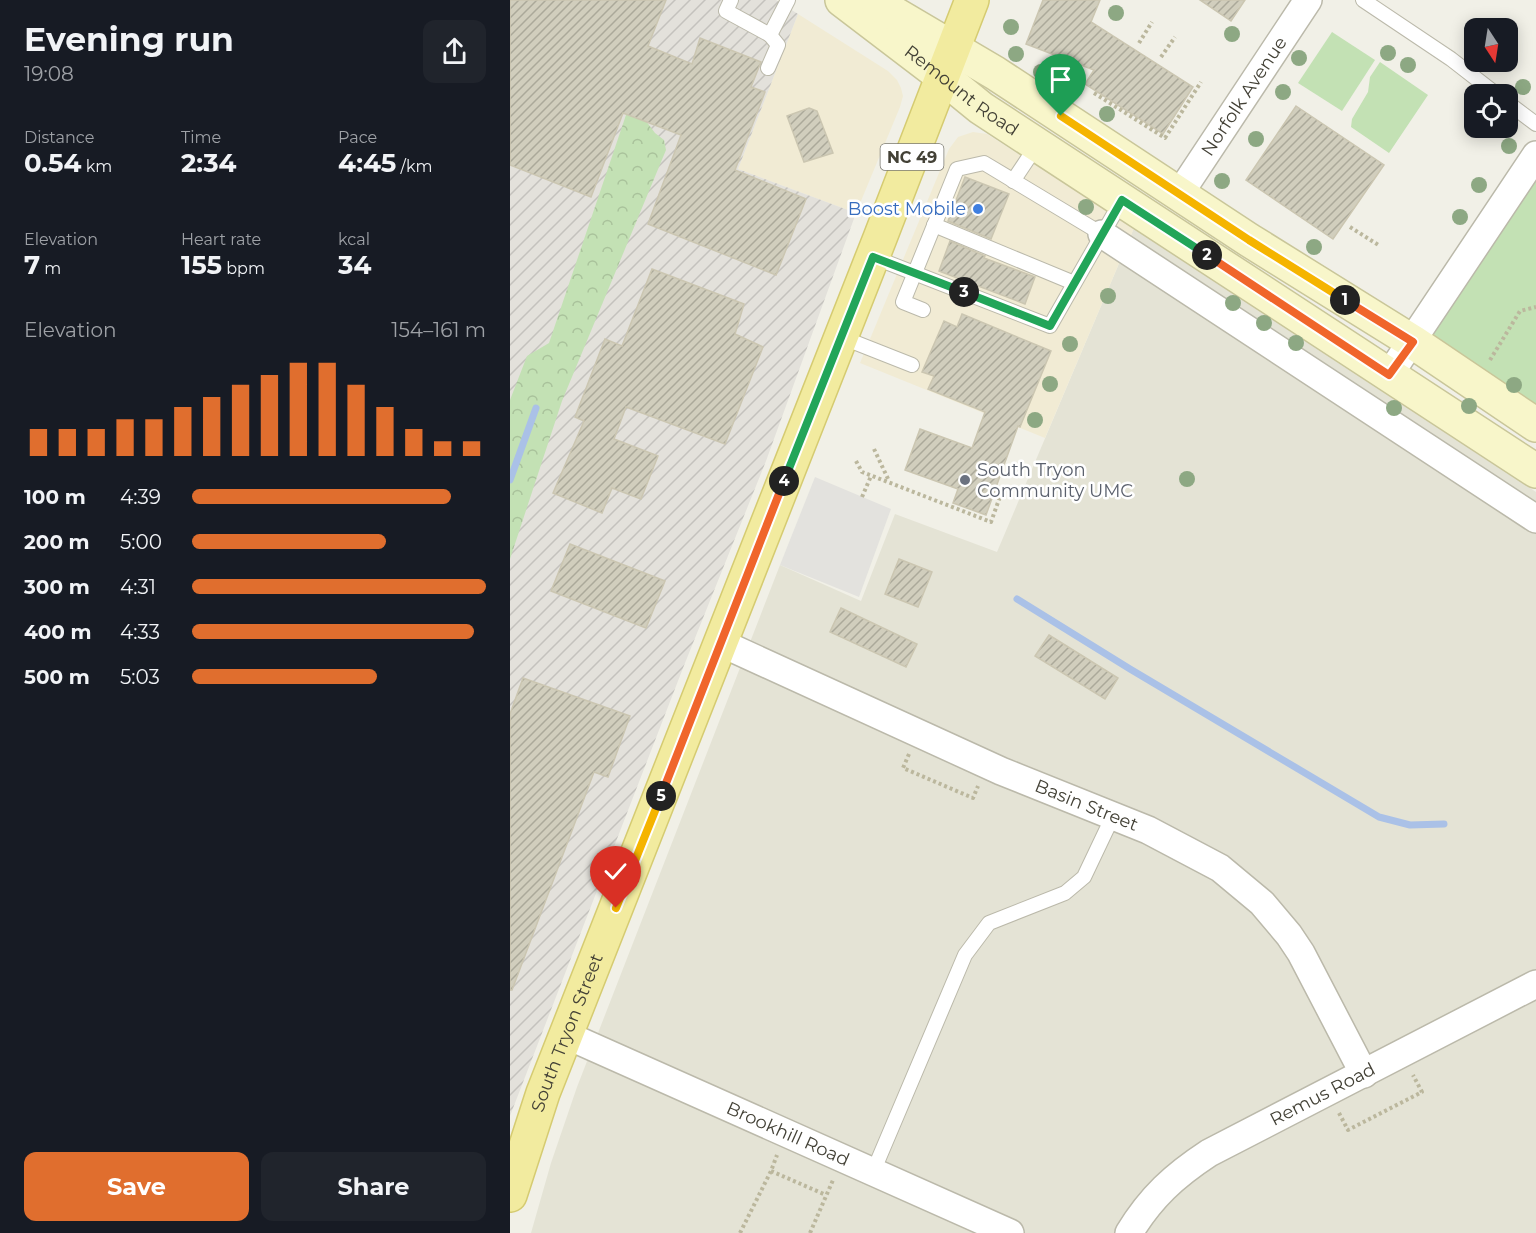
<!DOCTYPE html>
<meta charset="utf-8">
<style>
body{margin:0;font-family:Montserrat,sans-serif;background:#20242c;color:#f1f3f6;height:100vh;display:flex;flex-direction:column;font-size:22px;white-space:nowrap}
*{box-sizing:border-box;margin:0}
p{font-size:20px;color:#9ea1a6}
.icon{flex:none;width:33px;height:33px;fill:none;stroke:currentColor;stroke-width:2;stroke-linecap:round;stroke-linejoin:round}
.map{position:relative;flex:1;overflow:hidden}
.details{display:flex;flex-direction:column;background:#171b24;width:510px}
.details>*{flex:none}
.needle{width:39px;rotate:168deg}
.buttons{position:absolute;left:954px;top:18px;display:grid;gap:12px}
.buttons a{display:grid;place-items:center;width:54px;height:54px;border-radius:12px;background:#171b24;box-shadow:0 3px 15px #0003;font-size:30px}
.pin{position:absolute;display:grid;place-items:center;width:51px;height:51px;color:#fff;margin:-62px -26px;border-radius:50% 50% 50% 0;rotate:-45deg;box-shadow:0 0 6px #0007}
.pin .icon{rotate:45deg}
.km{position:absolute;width:30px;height:30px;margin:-15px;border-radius:50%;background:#222;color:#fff;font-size:16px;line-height:30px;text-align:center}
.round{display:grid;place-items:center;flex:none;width:63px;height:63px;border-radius:12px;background:#20242c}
.summary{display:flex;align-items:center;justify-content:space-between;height:102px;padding:0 24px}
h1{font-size:33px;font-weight:700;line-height:45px}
.figures{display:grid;grid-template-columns:repeat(3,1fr);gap:9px;height:102px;padding:6px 24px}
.figures div{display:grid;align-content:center}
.figures b{font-size:26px;font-weight:700}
.figures small{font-size:16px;font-weight:400}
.figures p{font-size:16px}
.chart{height:168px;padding:12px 24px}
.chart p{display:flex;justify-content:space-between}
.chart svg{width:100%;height:108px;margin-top:6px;stroke:#e06e2e;stroke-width:6}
.button{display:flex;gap:12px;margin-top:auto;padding:12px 24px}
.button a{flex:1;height:69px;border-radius:12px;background:#e06e2e;color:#fff;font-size:24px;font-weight:700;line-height:69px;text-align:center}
.button a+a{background:#20242c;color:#f1f3f6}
ul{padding:0 24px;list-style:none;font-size:20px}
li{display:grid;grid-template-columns:96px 72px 1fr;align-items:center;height:45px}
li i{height:15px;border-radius:8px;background:#e06e2e}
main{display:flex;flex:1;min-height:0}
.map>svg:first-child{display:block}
.residential{fill:#e4e3d5}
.commercial{fill:#f1ebd4}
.industrial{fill:url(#industrial-furrows)}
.forest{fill:url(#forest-crowns)}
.park{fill:#c3e1b4}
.parking{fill:#e3e2de}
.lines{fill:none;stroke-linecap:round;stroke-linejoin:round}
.stream{stroke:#aac1e7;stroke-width:7}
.building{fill:url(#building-hatch);stroke:#cbc6b1;stroke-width:1.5}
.service-casing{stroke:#bbb9aa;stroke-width:16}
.minor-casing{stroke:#bbb9aa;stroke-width:30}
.secondary-casing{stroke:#c9c699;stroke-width:36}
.primary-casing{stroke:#d5cb71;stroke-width:36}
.path{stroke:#bbb79d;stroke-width:4;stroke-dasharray:3 3;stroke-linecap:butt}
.service{stroke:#fff;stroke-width:14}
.minor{stroke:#fff;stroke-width:27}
.secondary{stroke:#f8f6ca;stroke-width:33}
.primary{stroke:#f2eb9f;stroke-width:33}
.tree{fill:#8da883}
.split-1-casing{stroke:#fff;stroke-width:12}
.split-2-casing{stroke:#fff;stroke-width:12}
.split-3-casing{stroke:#fff;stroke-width:12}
.split-4-casing{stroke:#fff;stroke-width:12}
.split-5-casing{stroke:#fff;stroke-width:12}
.split-6-casing{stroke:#fff;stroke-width:12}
.split-1{stroke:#f5b400;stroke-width:8}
.split-2{stroke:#f0652b;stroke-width:8}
.split-3{stroke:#22a559;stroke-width:8}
.split-4{stroke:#22a559;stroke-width:8}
.split-5{stroke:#f0652b;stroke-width:8}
.split-6{stroke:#f5b400;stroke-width:8}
.shop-dot{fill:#3f7fe0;stroke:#fff;stroke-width:2}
.worship-dot{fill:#6b7280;stroke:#fff;stroke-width:2}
.labels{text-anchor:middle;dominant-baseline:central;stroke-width:5;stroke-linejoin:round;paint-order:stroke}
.shield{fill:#fff;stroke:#7b7a72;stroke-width:1.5}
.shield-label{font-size:16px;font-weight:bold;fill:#434136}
.street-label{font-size:18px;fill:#434136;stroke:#fff}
.shop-label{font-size:18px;fill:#366cbe;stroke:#fff;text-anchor:end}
.worship-label{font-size:18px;fill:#5b616d;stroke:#fff;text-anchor:start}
</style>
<main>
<section class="details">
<div class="summary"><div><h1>Evening run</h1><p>19:08</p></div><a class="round"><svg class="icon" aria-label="share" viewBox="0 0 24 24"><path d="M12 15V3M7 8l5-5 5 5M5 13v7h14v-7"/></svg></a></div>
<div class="figures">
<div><p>Distance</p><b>0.54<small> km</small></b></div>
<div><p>Time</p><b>2:34</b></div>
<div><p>Pace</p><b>4:45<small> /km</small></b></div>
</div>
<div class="figures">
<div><p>Elevation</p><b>7<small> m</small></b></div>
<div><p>Heart rate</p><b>155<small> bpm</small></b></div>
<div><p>kcal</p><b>34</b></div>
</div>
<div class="chart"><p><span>Elevation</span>154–161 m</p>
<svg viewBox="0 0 160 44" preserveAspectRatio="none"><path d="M5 44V33M15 44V33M25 44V33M35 44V29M45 44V29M55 44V24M65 44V20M75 44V15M85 44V11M95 44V6M105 44V6M115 44V15M125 44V24M135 44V33M145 44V38M155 44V38"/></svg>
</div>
<ul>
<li><b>100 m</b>4:39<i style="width:88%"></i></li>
<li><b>200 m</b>5:00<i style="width:66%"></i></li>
<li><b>300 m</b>4:31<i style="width:100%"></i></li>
<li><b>400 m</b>4:33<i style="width:96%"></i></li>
<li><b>500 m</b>5:03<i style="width:63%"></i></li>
</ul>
<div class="button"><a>Save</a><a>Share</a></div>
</section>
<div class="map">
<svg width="1026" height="1233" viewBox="0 0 1026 1233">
<defs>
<pattern id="industrial-furrows" width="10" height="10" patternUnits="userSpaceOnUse" patternTransform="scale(1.5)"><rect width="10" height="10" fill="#e3e1db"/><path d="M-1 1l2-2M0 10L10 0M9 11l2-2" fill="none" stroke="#c4c2bd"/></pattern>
<pattern id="forest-crowns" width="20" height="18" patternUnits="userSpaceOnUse" patternTransform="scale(1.5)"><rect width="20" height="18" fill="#c3e1b4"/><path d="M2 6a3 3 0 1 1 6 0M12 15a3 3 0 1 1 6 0" fill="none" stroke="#a9c29b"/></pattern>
<pattern id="building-hatch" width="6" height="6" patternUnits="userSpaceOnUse" patternTransform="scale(1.5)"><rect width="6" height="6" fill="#d1cebd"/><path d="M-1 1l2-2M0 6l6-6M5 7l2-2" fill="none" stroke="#aba99a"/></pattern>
</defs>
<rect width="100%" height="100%" fill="#f1f0e7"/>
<!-- residential -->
<polygon class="residential" points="624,228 1026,492 1026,1233 21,1233 41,1163 67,1087 270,565 351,601 385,514 487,552"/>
<!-- commercial -->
<g class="commercial">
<polygon points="288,14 378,71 387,80 391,88 393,96 390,107 346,213 228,169"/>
<polygon points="463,132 477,134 624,228 535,438 350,363 439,149 448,137"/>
</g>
<!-- industrial -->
<polygon class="industrial" points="0,0 266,0 288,14 228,169 346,213 256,461 173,668 0,1116"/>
<!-- forest -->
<polygon class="forest" points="117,112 130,113 145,133 154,140 156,150 52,401 0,559 0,400 17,356 39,343"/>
<!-- park -->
<g class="park">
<polygon points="822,32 865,60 832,111 788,83"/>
<polygon points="870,62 918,95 879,153 841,127 842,119 858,92 860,77"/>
<polygon points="1026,155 1026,425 903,342"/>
</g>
<!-- parking -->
<polygon class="parking" points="305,477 381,509 349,597 270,565"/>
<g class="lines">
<!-- stream -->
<g class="stream">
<polyline points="0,480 26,408"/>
<polyline points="507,599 620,669 869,817 900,825 934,824"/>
</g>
</g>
<!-- building -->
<g class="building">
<polygon points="0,0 156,0 138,46 182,64 190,38 251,62 241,87 255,92 225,170 296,199 266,275 138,224 171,135 113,113 81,197 0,165"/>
<polygon points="533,0 590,0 581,22 683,87 653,134 575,84 584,70 516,44"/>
<polygon points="690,0 735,0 721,21"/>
<polygon points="786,106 874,165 823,239 736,180"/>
<polygon points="299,108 307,111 323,153 294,162 277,116"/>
<polygon points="455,177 499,194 481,239 438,221"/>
<polygon points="440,241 475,256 474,258 525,277 515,304 429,271"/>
<polygon points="142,269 234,304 225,334 253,347 215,444 116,407 104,439 148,456 131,499 102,488 92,513 43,493 74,421 65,417 95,339 112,346"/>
<polygon points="452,314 541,351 510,427 508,426 476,515 443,503 448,489 395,470 410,429 462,448 475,412 418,389 424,376 412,372 434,321 447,327"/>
<polygon points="60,544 155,581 136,628 41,591"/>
<polygon points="389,559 422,572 408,607 375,594"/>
<polygon points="331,608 407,644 396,667 320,632"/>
<polygon points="539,635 608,678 595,699 525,656"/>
<polygon points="13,678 120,716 98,777 84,772 2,990 0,990 0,714"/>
</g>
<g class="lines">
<defs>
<g id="service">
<polyline points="221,0 216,11 260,35 278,0"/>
<polyline points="853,0 941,59 986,94"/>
<polyline points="258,68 268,45 260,35"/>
<polyline points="998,103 1026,124"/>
<polyline points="503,181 527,145"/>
<polyline points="424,225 564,283"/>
<polyline points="363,257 540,326 612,200"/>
<polyline points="413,310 393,302 447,169 474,163 592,234"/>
<polyline points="331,337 402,365"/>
<polyline points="363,1172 455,955 479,923 555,893 574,877 603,816"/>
</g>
<g id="minor">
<path id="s1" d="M670 193 798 0"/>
<polyline points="592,234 1026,519"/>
<polyline points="879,375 1026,155"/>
<path id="s2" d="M211 643 491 771 638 830 710 868 752 903 779 935 791 953 854 1074"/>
<path id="s3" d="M56 1035 500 1233"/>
<path id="s4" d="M619 1233C641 1197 664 1176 699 1153L1026 984"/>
</g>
<g id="secondary">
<path id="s5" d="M332 0 433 77 471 108 1026 471"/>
<polyline points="368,4 485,73 739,240 903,342 1026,425"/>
</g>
<g id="primary">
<path id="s6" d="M0 1195 33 1093 370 238 462 0"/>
</g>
</defs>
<!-- service casing -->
<use href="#service" class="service-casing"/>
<!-- minor casing -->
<use href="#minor" class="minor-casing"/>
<!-- secondary casing -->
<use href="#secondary" class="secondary-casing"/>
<!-- primary casing -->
<use href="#primary" class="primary-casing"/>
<!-- path -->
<g class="path">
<polyline points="629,43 642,22"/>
<polyline points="651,57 665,37"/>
<polyline points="584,93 655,138 691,82"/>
<polyline points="840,227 870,246"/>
<polyline points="980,360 1010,311 1026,307"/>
<polyline points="364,449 379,481"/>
<polyline points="346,461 352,472 481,522 492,491"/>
<polyline points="352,497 361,476"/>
<polyline points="399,754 393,768 463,798 468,786"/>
<polyline points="829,1113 838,1130 912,1092 903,1075"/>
<polyline points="261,1171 316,1195"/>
<polyline points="230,1233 261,1171 267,1155"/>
<polyline points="300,1233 323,1180"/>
</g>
<!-- service -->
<use href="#service" class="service"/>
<!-- minor -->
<use href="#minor" class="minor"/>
<!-- secondary -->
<use href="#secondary" class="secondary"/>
<!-- primary -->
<use href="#primary" class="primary"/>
</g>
<!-- trees -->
<g class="tree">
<circle cx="606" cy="13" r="8"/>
<circle cx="501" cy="27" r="8"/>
<circle cx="722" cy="34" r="8"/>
<circle cx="878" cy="53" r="8"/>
<circle cx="506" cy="54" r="8"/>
<circle cx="789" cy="58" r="8"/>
<circle cx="898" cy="65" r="8"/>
<circle cx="531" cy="72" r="8"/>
<circle cx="556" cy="80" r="8"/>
<circle cx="1013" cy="87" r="8"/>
<circle cx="773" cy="92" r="8"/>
<circle cx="597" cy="114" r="8"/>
<circle cx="746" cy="139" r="8"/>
<circle cx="999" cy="146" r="8"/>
<circle cx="712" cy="181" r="8"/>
<circle cx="969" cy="185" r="8"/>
<circle cx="576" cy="207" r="8"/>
<circle cx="950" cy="217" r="8"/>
<circle cx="804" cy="247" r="8"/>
<circle cx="598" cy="296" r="8"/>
<circle cx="723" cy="303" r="8"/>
<circle cx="754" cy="323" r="8"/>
<circle cx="786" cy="343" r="8"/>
<circle cx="560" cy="344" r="8"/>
<circle cx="540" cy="384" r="8"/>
<circle cx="1004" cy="385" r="8"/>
<circle cx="959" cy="406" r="8"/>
<circle cx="884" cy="408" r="8"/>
<circle cx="525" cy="420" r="8"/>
<circle cx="677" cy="479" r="8"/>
</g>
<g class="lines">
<defs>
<polyline id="split-1" points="551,116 739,240 835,300"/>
<polyline id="split-2" points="697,255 879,375 903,342 835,300"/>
<polyline id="split-3" points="454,292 540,326 612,200 697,255"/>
<polyline id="split-4" points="274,481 363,257 454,292"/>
<polyline id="split-5" points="151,796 274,481"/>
<polyline id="split-6" points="106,908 151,796"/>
</defs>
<!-- split-1 casing -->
<use href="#split-1" class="split-1-casing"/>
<!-- split-2 casing -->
<use href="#split-2" class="split-2-casing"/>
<!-- split-3 casing -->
<use href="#split-3" class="split-3-casing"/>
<!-- split-4 casing -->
<use href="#split-4" class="split-4-casing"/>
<!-- split-5 casing -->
<use href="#split-5" class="split-5-casing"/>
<!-- split-6 casing -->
<use href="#split-6" class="split-6-casing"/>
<!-- split-1 -->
<use href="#split-1" class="split-1"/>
<!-- split-2 -->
<use href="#split-2" class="split-2"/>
<!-- split-3 -->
<use href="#split-3" class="split-3"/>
<!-- split-4 -->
<use href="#split-4" class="split-4"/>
<!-- split-5 -->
<use href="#split-5" class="split-5"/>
<!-- split-6 -->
<use href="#split-6" class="split-6"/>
</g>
<!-- markers -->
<circle class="shop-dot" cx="468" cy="209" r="6"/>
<circle class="worship-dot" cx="455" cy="480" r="6"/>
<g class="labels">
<!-- shield labels -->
<rect class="shield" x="370.5" y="144" width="63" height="26" rx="4.5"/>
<g class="shield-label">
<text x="402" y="157">NC 49</text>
</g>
<!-- street labels -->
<g class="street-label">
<text stroke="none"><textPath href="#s5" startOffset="150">Remount Road</textPath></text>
<text stroke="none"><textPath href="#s1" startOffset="116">Norfolk Avenue</textPath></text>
<text stroke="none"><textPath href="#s2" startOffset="400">Basin Street</textPath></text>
<text stroke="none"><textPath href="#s6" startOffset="172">South Tryon Street</textPath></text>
<text stroke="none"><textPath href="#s4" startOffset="242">Remus Road</textPath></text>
<text stroke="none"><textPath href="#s3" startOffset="243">Brookhill Road</textPath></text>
</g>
<!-- shop labels -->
<g class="shop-label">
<text x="456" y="209">Boost Mobile</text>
</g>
<!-- worship labels -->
<g class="worship-label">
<text x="467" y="470">South Tryon<tspan x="467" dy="21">Community UMC</tspan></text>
</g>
</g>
</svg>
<div class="buttons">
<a><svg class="needle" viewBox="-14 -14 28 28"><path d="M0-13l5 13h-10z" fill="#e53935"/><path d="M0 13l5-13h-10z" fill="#9ea1a6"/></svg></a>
<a><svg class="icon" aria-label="locate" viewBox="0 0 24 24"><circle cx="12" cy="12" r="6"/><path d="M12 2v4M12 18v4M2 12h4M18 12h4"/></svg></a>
</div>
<div class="pin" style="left:551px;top:116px;background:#1e9e55"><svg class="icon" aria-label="arrive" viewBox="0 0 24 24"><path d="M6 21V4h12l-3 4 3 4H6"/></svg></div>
<div class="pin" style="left:106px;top:908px;background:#d93025"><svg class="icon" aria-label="check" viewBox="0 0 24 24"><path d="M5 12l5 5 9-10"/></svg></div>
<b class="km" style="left:835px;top:300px">1</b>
<b class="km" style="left:697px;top:255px">2</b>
<b class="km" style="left:454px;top:292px">3</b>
<b class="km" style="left:274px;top:481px">4</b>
<b class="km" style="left:151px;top:796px">5</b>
</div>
</main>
